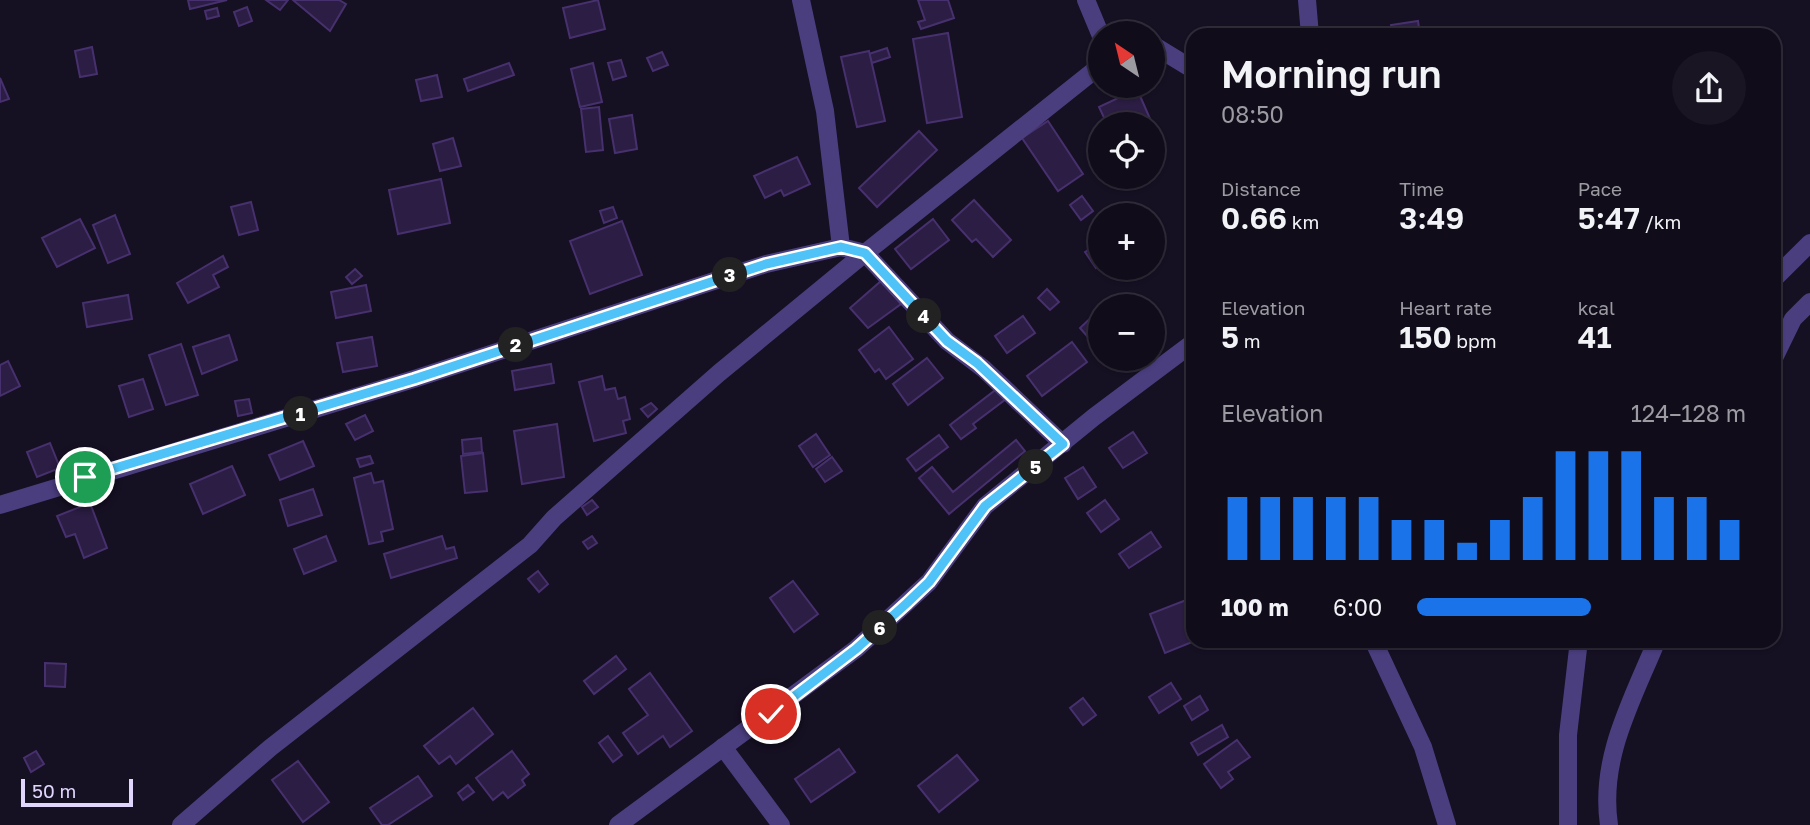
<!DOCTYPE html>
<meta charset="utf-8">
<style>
body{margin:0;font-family:"Golos Text",sans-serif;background:#191523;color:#f1f3f6;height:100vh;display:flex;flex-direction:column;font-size:26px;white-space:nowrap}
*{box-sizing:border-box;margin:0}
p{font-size:23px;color:#9c9ba2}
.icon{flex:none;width:38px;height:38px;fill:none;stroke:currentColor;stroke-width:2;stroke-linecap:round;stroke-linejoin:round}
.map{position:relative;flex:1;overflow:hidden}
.sheet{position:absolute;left:1186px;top:28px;width:595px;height:620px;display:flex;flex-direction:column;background:#100c1a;border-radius:21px;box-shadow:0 2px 5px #0004,0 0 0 2px #302c39}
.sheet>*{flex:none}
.needle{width:46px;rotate:325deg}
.controls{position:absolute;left:1088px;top:21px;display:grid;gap:14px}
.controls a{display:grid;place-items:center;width:77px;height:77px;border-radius:50%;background:#100c1a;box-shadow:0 2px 5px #0004,0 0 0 2px #302c39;font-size:35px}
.scale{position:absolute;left:21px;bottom:18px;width:112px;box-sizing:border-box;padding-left:7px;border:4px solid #e0d5fc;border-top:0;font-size:19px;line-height:24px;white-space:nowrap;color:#e0d5fc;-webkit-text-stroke:5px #161023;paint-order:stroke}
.pin{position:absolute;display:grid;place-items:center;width:60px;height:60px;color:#fff;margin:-30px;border:4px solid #fff;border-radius:50%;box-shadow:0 2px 7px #0007}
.km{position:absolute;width:35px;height:35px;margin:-18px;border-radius:50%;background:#222;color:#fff;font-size:19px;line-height:35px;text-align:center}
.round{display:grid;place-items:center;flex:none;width:74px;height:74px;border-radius:37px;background:#191523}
.summary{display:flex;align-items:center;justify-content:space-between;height:119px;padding:0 35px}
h1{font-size:38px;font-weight:600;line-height:52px}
.stats{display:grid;grid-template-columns:repeat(3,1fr);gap:10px;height:119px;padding:7px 35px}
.stats div{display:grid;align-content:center}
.stats b{font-size:30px;font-weight:600}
.stats small{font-size:19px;font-weight:400}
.stats p{font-size:19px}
.chart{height:196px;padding:14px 35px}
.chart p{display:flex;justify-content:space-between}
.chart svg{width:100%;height:126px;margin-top:7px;stroke:#1a73e8;stroke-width:6}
ul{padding:0 35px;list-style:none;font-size:23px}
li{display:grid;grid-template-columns:112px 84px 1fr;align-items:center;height:52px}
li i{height:18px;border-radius:9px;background:#1a73e8}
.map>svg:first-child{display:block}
.building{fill:#2b1d43;stroke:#47306e;stroke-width:2}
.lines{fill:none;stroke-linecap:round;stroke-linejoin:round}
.minor{stroke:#4b3e7f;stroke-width:18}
.route-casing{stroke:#fff;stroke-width:14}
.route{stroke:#4fc3f7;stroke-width:9}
</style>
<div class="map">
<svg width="1810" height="825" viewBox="0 0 1810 825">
<rect width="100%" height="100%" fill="#161023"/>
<!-- building -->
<g class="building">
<polygon points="188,0 227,0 190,9"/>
<polygon points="266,0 288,0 280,10"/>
<polygon points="293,0 339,0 346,4 330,31"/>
<polygon points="598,0 605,29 570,38 563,8"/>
<polygon points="918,0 948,0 954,18 921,29 918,22 925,20"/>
<polygon points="247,7 252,21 239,26 234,12"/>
<polygon points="217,8 219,16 207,19 205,11"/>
<polygon points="1418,21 1420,35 1392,35 1391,25"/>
<polygon points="948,33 962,117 927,123 913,39"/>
<polygon points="92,47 97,74 80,77 75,51"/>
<polygon points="887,48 890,57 872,63 869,54"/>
<polygon points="869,51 885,121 857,127 841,57"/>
<polygon points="662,52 668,65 653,71 647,58"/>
<polygon points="621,60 626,76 613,80 608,63"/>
<polygon points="509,63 514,75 468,91 464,79"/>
<polygon points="593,63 602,102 580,107 571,69"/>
<polygon points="437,75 442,97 421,101 416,80"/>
<polygon points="0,78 9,99 0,102"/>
<polygon points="1137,89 1151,121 1144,124 1107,124 1099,107"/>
<polygon points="599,107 603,150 586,152 581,109"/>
<polygon points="632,115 637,149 615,153 609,119"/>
<polygon points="1048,121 1083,174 1058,191 1022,138"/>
<polygon points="919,131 937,150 877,207 859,188"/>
<polygon points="453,138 461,166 440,171 433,144"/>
<polygon points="797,157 810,184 784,196 781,190 765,198 754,176"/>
<polygon points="441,179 450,223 398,234 389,190"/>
<polygon points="1082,196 1093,211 1081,220 1070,205"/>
<polygon points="974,200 1011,240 993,257 976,239 972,242 952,220"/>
<polygon points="251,202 258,230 239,235 231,207"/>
<polygon points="1131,203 1136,213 1127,215 1123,207"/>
<polygon points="613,207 617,218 604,223 600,211"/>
<polygon points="115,215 130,254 108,263 93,225"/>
<polygon points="80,219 95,248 57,267 42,238"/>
<polygon points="933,219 949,240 911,269 895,249"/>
<polygon points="622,221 642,275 590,294 570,241"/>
<polygon points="1101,242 1101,264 1096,268 1085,252"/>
<polygon points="223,256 228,267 213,275 219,287 188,303 177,283"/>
<polygon points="355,269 362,276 352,284 346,277"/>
<polygon points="881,281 901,304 868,328 850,308"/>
<polygon points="366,285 371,311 336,318 331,292"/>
<polygon points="1047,289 1059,302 1050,310 1038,298"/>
<polygon points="128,295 132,319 87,327 83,303"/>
<polygon points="1096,313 1101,323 1087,336 1080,328"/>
<polygon points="1023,316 1035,333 1007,353 995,336"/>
<polygon points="889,327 913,359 886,379 879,369 875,372 859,350"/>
<polygon points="229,335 237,360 202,374 193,347"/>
<polygon points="372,337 377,366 343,372 337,343"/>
<polygon points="1072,342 1087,362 1042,396 1027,376"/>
<polygon points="181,344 198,395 166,405 149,355"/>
<polygon points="927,358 943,378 908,405 893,384"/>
<polygon points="8,361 20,386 0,396 0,365"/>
<polygon points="551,364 554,383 515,390 512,371"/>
<polygon points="602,376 605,390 615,388 618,399 625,397 630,419 623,421 626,433 594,441 579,382"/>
<polygon points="143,379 153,409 129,417 119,386"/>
<polygon points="998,388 1006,399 973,424 976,428 961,439 950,425"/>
<polygon points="249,399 252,413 238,416 235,401"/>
<polygon points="651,403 657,409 648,417 641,409"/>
<polygon points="365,415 373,431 355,440 346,424"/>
<polygon points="557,424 564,477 522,484 514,431"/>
<polygon points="1133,432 1147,453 1123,468 1109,448"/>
<polygon points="816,434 830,455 813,467 799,446"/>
<polygon points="939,435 948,447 916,471 907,459"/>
<polygon points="481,438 482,452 463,454 462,440"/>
<polygon points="1016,440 1025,451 949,514 919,478 932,467 953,492"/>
<polygon points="303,441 314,466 280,480 269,455"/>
<polygon points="50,443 60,468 37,477 27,452"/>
<polygon points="483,453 487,491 465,493 461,456"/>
<polygon points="370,456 373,463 360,467 357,459"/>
<polygon points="832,457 842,471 825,482 816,469"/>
<polygon points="232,466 245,495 203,514 190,484"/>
<polygon points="1083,467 1096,487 1078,499 1065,478"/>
<polygon points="371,473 374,483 383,481 393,529 381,532 383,541 369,544 354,478"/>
<polygon points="313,489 322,515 288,526 280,500"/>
<polygon points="592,500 598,507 587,515 582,507"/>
<polygon points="1105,500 1119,519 1101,532 1087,513"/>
<polygon points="90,503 107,548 84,558 75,534 66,537 57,516"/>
<polygon points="1151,532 1161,547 1129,568 1119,554"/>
<polygon points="326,536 336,561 304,574 294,549"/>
<polygon points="442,536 446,549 454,547 457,558 391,578 384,554"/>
<polygon points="592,536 597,543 588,549 583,542"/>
<polygon points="538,571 548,584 539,592 528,579"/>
<polygon points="793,581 818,614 794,632 770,598"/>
<polygon points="1194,597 1194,640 1197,640 1165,653 1150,614"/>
<polygon points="616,656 626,669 594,694 584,681"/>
<polygon points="45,663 66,664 65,687 45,686"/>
<polygon points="650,673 692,731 670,747 663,736 638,754 623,733 648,715 629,689"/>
<polygon points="1171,683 1181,699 1159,713 1149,697"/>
<polygon points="1200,696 1208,710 1192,720 1184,706"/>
<polygon points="1083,698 1096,715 1083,725 1070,708"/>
<polygon points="473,708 493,734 456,764 450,756 439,764 424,746"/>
<polygon points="1222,725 1228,737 1198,755 1191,743"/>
<polygon points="608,736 622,755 613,762 599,743"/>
<polygon points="1237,740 1250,757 1228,772 1233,779 1221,788 1204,764"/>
<polygon points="839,749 855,772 811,802 795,779"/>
<polygon points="36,751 44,764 31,772 24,758"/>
<polygon points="512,751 529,774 522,780 525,785 508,798 503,792 493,800 476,778"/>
<polygon points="957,755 978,780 939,812 918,786"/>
<polygon points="298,761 329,802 303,822 272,780"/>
<polygon points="418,776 432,796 388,825 382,825 370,808"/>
<polygon points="468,785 474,792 463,800 458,793"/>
</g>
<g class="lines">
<!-- minor -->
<g class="minor">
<polyline points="801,0 825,111 841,247 865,253 1101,65"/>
<polyline points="1086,0 1101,36"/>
<polyline points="1307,0 1310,35"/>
<polyline points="1153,45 1194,70"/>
<polyline points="1774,279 1810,243"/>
<polyline points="1774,358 1793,319 1810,302"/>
<polyline points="0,505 414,379 766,264 841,247"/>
<polyline points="1373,640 1423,747 1447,825"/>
<polyline points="723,747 781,825"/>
<polyline points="181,825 270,748 530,545 554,518 719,373 865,253 947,341 984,369 1063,444"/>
<polyline points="618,825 856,649 929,582 985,506 1094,417 1194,342"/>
<polyline points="1568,825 1568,735 1579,640"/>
<path d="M1609 825C1599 758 1632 701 1657 640"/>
</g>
</g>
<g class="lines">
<defs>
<polyline id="route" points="85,477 414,379 766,264 841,247 865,253 947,341 977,363 1063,444 985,506 929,582 907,603 856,649 771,714"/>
</defs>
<!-- route casing -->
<use href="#route" class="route-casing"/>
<!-- route -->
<use href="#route" class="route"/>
</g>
</svg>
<div class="controls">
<a><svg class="needle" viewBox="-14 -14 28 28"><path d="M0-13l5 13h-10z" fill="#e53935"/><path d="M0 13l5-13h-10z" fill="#9c9ba2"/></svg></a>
<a><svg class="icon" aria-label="locate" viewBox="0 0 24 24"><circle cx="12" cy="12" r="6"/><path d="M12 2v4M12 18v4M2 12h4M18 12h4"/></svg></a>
<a>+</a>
<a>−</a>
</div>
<div class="scale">50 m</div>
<div class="pin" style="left:85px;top:477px;background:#1e9e55"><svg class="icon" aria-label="arrive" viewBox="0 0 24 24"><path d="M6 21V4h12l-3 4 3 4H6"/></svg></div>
<div class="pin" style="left:771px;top:714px;background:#d93025"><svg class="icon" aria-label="check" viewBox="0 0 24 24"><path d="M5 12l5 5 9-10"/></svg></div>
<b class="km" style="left:301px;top:414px">1</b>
<b class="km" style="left:516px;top:345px">2</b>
<b class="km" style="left:730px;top:275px">3</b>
<b class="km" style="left:924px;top:316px">4</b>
<b class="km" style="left:1036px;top:467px">5</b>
<b class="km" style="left:880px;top:628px">6</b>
<section class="sheet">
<div class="summary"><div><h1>Morning run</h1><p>08:50</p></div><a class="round"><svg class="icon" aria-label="share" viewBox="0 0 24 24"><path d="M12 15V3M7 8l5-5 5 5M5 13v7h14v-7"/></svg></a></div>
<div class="stats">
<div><p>Distance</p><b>0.66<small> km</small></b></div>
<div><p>Time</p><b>3:49</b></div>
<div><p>Pace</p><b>5:47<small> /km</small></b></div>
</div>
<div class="stats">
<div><p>Elevation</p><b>5<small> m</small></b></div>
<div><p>Heart rate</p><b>150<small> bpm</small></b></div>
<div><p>kcal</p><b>41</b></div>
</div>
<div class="chart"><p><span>Elevation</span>124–128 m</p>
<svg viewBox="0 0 160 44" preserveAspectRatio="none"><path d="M5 44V22M15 44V22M25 44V22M35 44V22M45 44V22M55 44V30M65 44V30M75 44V38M85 44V30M95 44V22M105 44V6M115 44V6M125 44V6M135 44V22M145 44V22M155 44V30"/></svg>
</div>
<ul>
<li><b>100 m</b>6:00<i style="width:53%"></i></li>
</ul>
</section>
</div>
